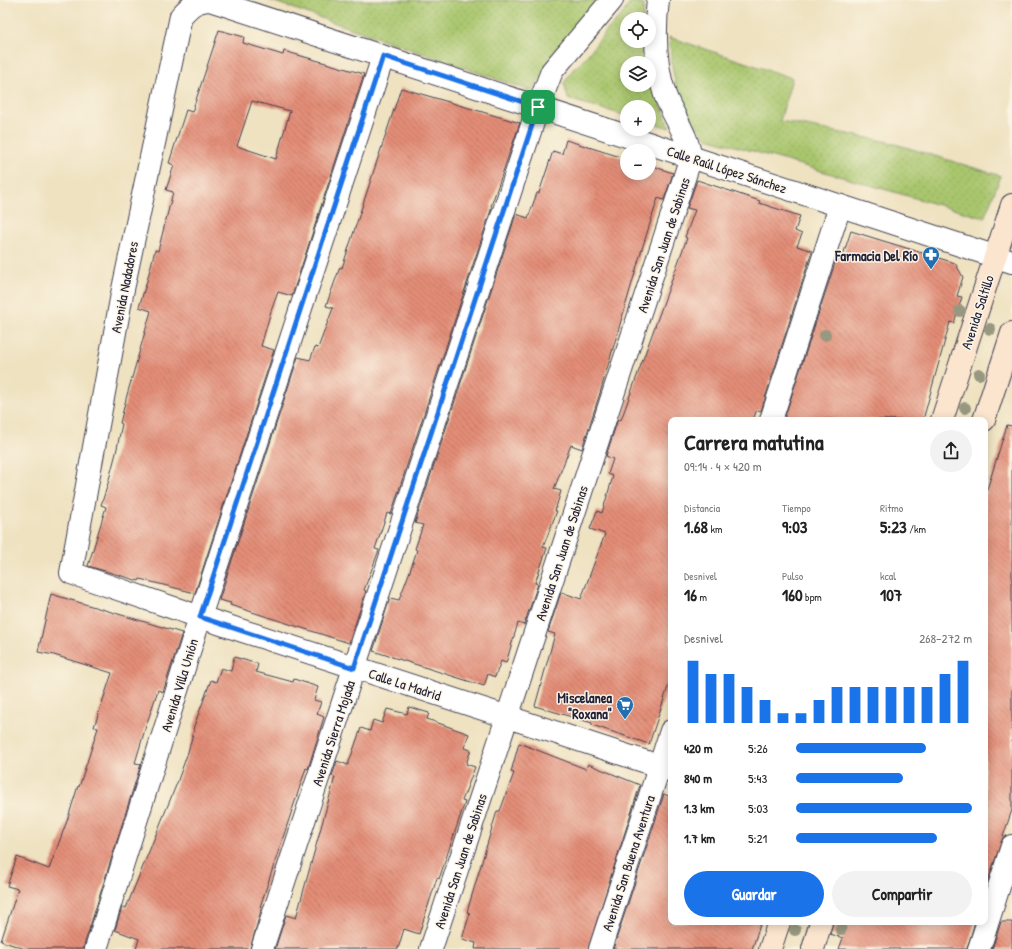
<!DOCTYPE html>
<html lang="es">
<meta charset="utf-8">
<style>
body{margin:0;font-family:"Patrick Hand",sans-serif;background:#f2f2f2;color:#222;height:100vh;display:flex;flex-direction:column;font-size:15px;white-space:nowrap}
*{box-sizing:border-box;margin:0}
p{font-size:13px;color:#767676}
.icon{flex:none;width:22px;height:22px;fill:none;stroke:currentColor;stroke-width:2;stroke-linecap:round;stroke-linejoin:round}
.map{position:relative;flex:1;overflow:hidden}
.panel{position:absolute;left:668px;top:417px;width:320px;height:508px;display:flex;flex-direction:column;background:#fff;border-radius:8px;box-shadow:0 2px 10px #0003}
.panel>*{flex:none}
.controls{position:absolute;left:620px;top:12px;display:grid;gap:8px}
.controls a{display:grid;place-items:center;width:36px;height:36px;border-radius:50%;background:#fff;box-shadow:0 2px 10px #0003;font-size:20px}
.pin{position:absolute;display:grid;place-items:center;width:34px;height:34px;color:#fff;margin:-17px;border-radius:8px;box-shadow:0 2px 6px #0006}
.round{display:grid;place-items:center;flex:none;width:42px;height:42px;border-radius:21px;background:#f2f2f2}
.summary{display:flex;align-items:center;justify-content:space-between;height:68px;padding:0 16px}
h1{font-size:22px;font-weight:700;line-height:30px}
.stats{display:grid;grid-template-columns:repeat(3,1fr);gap:6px;height:68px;padding:4px 16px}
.stats div{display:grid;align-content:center}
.stats b{font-size:17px;font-weight:700}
.stats small{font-size:11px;font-weight:400}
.stats p{font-size:11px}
.chart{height:112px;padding:8px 16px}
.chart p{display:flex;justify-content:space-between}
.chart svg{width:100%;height:72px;margin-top:4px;stroke:#1a73e8;stroke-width:6}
.cta{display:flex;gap:8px;margin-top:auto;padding:8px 16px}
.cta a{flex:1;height:46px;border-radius:24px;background:#1a73e8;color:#fff;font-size:16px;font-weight:700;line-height:46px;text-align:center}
.cta a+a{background:#f2f2f2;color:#222}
ul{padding:0 16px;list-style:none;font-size:13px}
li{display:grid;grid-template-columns:64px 48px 1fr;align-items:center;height:30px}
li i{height:10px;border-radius:5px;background:#1a73e8}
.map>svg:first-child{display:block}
.park{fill:url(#park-dots);stroke:#667454}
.building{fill:url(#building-back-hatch);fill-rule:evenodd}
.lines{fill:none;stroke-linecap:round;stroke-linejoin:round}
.street-casing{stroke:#413f4f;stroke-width:24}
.secondary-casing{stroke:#413f4f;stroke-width:24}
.street{stroke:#fff;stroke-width:22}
.secondary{stroke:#fbe5cf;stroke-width:22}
.tree{fill:#989881}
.route-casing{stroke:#fff;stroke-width:8}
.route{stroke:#1a73e8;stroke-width:5}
.labels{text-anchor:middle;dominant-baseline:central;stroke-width:3;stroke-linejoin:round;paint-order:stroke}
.street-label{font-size:14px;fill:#22223b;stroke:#fcf5e5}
.poi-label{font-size:14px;font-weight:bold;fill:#22223b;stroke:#fcf5e5;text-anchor:end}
</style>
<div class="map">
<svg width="1012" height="949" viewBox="0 0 1012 949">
<defs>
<pattern id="park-dots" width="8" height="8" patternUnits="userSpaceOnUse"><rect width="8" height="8" fill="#a9c66d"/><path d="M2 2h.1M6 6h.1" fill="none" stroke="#91aa5f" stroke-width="1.8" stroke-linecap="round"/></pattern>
<pattern id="building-back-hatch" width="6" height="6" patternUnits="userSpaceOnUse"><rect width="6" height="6" fill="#e38d77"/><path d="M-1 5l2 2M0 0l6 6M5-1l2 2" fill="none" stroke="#b87363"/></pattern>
</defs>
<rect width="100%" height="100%" fill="#fcf5e5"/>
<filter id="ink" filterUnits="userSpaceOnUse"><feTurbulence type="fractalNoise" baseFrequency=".025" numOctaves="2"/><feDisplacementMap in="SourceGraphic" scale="8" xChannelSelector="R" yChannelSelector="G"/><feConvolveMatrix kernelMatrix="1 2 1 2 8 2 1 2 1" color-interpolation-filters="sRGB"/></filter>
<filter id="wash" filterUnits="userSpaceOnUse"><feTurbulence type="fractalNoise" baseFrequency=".012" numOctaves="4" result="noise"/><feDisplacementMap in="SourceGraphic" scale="16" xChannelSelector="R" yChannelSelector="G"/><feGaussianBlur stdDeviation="0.9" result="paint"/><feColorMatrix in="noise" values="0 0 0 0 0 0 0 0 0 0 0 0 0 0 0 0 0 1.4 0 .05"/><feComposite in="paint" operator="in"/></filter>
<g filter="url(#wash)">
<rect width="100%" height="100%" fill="#efe2c1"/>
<!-- park -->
<g class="park">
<polygon points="269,0 598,0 531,91"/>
<polygon points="631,1 644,5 643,19 627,19 627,41 644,41 647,63 627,63 627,85 649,85 649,73 670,128 649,122 649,107 627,107 627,116 568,99 564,83 574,68 581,63 608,29 621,16"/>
<path d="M669 37 792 78 780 121 889 142 1001 176 984 218 707 138C676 106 673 80 669 37Z"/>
</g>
<g id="blocks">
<!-- building -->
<g class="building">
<path d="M219 30 244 37 243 43 283 55 284 51 364 74 292 296 278 292 271 311 261 346 274 350 195 593 140 579 139 581 88 566 106 507 101 505 107 487 116 453 122 424 120 423 127 395 151 311 139 307 147 281 155 250 158 251 173 192 166 190 174 165 169 163 186 110 192 112ZM252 101 290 111 276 159 237 146Z"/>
<polygon points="401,88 520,123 491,206 492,207 391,514 387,513 375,549 379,550 364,590 366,591 349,643 230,605 231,603 219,600 298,357 310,360 315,347 318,348 333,308 326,306 340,267 342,268"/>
<polygon points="566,140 627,159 627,173 649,173 649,165 673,173 664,200 658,198 641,252 600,393 582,449 571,445 554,489 561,491 555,511 557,511 543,547 547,548 535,583 538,584 524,625 518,623 506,663 501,661 495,677 488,674 484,686 373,651 390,598 399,600 410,571 417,550 415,549 423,525 415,523 516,214 528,218 537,193 539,193 553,151 562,154"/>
<polygon points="697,180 760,201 759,203 800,216 795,231 802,234 797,246 812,251 761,411 758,410 756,412 753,420 671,420 671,678 649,744 592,725 592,723 535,706 555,634 548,632 561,592 581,599 605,534 590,529 597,511 602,513 613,476 608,474 613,459 606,456 618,419 621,420 687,238 685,237 695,210 687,208"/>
<polygon points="851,231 955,263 963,277 957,296 962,297 954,323 950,322 923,420 784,419 836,260 841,261"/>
<polygon points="1007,425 1012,426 1012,810 988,881 985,880 985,496"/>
<polygon points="51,594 182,633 163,692 158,690 146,726 135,763 141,764 83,949 25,949 1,941 18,889 7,886 17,857 49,869 67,821 78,786 79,787 98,728 94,727 112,673 54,655 38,652"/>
<polygon points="234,657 258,664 256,672 293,682 294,679 318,687 314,700 321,702 317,714 324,717 308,769 306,768 260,907 262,907 250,949 136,949 139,939 115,930 122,907 126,908 177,783 188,752 194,730 193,729 211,680 216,682 221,668 231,671"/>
<polygon points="409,707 429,713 427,719 469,734 464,748 471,750 466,764 475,767 462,801 465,802 439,879 437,878 419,934 404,929 398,949 275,949 286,915 296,918 335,777 332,776 337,761 348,765 361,728 370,731 373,720 382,723 387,709 407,714"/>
<polygon points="519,743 586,769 588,764 640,785 588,949 475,949 476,943 462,939 470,913 467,912 497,811 500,811 514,773 511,772"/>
<polygon points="664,794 671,797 671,922 761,922 752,949 613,949"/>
<polygon points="833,922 975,922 967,949 839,949 843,938 830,934"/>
<polygon points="1001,922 1012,922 1012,949 992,949"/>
</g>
</g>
</g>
<g filter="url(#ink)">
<use href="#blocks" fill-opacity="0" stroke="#413f4f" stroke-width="1"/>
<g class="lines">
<defs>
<g id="street">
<polyline points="771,420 840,206"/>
<path d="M671 770 200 617 71 573 122 294 181 16C191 5 195 1 210 0L1012 262"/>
<polyline points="96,949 200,617 383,57"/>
<polyline points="262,949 538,107 552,71 612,0"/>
<path d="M431 949 691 157C689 151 688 143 685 137 679 122 670 109 665 95 655 64 654 32 658 0"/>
<polyline points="600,949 671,731"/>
<polyline points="979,949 1012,846"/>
</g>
<g id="secondary">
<polyline points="942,420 1012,205"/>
<polyline points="984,420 1012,333"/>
<polyline points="770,949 779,922"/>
<polyline points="813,949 821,922"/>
</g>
</defs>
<!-- street casing -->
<use href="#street" class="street-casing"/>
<!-- secondary casing -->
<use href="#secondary" class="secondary-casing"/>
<!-- street -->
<use href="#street" class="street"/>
<!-- secondary -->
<use href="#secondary" class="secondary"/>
</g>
<!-- trees -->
<g class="tree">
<circle cx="960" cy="311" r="6"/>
<circle cx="990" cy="329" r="6"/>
<circle cx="825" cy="335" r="6"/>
<circle cx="979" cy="374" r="6"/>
<circle cx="965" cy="408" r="6"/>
<circle cx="841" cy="929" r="6"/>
<circle cx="795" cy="930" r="6"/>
</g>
</g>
<g class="lines" filter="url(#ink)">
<defs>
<polygon id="route" points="383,56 538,107 354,668 200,617"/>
</defs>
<!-- route casing -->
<use href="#route" class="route-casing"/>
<!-- route -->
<use href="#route" class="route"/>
</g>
<!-- icons -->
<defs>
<symbol id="pharmacy-pin" viewBox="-11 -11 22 30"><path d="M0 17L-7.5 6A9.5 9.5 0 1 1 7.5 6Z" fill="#1f6fb2" stroke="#fcf5e5"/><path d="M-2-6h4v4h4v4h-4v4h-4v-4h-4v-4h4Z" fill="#fff"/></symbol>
<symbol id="supermarket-pin" viewBox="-11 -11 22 30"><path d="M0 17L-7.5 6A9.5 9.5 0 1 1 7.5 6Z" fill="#1f6fb2" stroke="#fcf5e5"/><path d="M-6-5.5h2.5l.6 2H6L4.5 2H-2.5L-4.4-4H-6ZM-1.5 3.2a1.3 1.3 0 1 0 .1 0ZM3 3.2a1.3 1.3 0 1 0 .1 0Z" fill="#fff"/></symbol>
</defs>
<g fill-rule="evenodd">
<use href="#pharmacy-pin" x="921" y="245" width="20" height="27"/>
<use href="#supermarket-pin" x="615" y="695" width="20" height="27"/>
</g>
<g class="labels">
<!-- street labels -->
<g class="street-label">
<text transform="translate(727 169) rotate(18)">Calle Raúl López Sánchez</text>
<text transform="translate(663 245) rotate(-72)">Avenida San Juan de Sabinas</text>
<text transform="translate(124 287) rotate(-79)">Avenida Nadadores</text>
<text transform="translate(977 312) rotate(-72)">Avenida Saltillo</text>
<text transform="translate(561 553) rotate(-72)">Avenida San Juan de Sabinas</text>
<text transform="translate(405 684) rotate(18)">Calle La Madrid</text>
<text transform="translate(179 685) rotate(-73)">Avenida Villa Unión</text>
<text transform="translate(333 733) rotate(-72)">Avenida Sierra Mojada</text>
<text transform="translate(460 861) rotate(-72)">Avenida San Juan de Sabinas</text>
<text transform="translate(628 863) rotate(-72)">Avenida San Buena Aventura</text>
</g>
<!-- poi labels -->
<g class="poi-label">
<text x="918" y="255">Farmacia Del Río</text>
<text x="612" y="697">Miscelanea<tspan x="612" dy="16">"Roxana"</tspan></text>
</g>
</g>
</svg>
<div class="controls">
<a><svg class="icon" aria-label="locate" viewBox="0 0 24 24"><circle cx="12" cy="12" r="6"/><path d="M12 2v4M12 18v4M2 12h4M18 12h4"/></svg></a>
<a><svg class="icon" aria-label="layers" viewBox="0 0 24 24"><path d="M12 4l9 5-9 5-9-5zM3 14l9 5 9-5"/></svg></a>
<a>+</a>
<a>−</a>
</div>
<div class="pin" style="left:538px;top:107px;background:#1e9e55"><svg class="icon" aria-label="arrive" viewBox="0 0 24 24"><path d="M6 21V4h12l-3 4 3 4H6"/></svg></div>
<section class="panel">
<div class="summary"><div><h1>Carrera matutina</h1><p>09:14 · 4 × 420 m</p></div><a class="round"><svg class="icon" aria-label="share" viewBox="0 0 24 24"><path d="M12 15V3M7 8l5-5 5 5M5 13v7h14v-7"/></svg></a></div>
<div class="stats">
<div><p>Distancia</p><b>1.68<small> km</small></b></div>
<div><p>Tiempo</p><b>9:03</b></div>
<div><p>Ritmo</p><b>5:23<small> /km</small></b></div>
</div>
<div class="stats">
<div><p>Desnivel</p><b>16<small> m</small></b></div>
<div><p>Pulso</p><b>160<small> bpm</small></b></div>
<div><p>kcal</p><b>107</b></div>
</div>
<div class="chart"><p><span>Desnivel</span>268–272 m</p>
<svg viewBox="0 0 160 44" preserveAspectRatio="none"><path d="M5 44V6M15 44V14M25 44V14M35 44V22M45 44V30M55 44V38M65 44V38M75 44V30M85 44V22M95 44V22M105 44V22M115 44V22M125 44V22M135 44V22M145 44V14M155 44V6"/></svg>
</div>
<ul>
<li><b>420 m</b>5:26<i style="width:74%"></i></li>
<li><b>840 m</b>5:43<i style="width:61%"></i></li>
<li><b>1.3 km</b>5:03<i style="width:100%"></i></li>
<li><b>1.7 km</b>5:21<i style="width:80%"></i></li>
</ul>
<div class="cta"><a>Guardar</a><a>Compartir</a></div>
</section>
</div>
